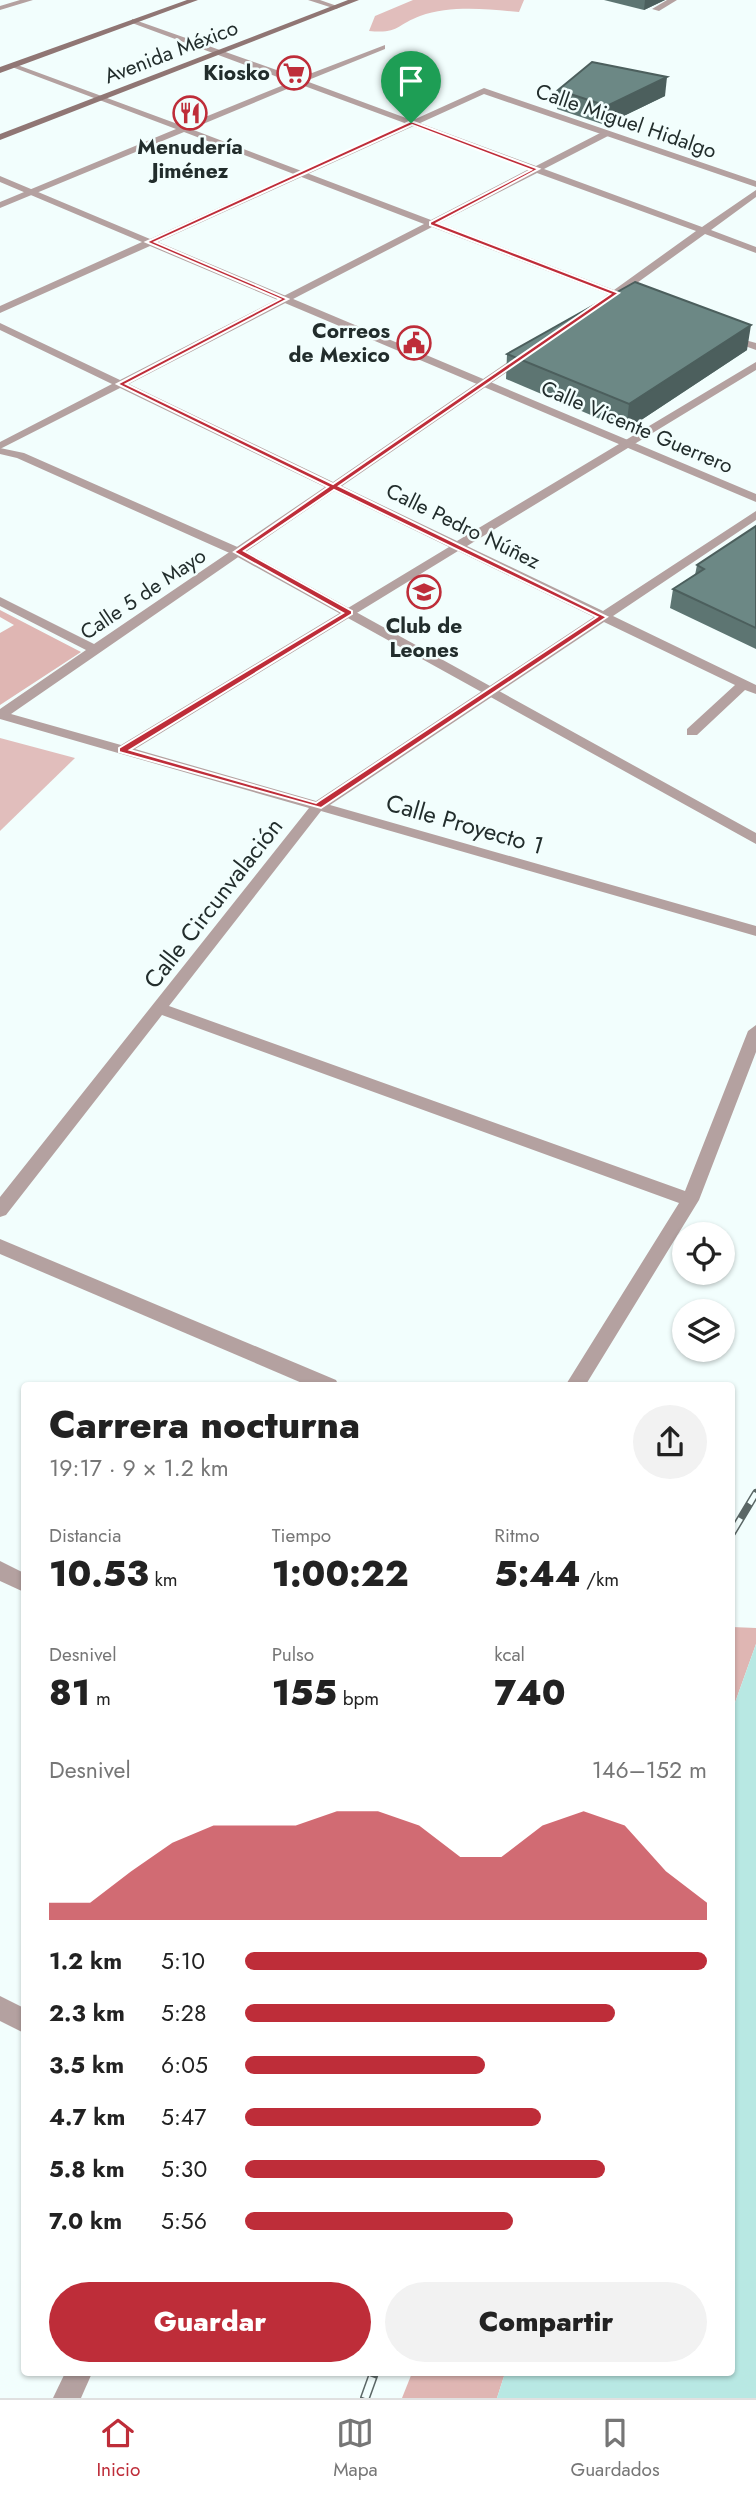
<!DOCTYPE html>
<html lang="es">
<meta charset="utf-8">
<style>
body{margin:0;font-family:Jost,sans-serif;background:#f2f2f2;color:#222;height:100vh;display:flex;flex-direction:column;font-size:26px;white-space:nowrap}
*{box-sizing:border-box;margin:0}
p{font-size:23px;color:#767676}
.icon{flex:none;width:38px;height:38px;fill:none;stroke:currentColor;stroke-width:2;stroke-linecap:round;stroke-linejoin:round}
.map{position:relative;flex:1;overflow:hidden}
.sheet{position:absolute;left:21px;top:1382px;width:714px;height:994px;display:flex;flex-direction:column;background:#fff;border-radius:7px;box-shadow:0 2px 5px #0004}
.sheet>*{flex:none}
.buttons{position:absolute;left:672px;top:1222px;display:grid;gap:14px}
.buttons a{display:grid;place-items:center;width:63px;height:63px;border-radius:50%;background:#fff;box-shadow:0 2px 5px #0004;font-size:35px}
.pin{position:absolute;display:grid;place-items:center;width:60px;height:60px;color:#fff;margin:-72px -30px;border-radius:50% 50% 50% 0;rotate:-45deg;box-shadow:0 0 7px #0007}
.pin .icon{rotate:45deg}
.round{display:grid;place-items:center;flex:none;width:74px;height:74px;border-radius:37px;background:#f2f2f2}
.overview{display:flex;align-items:center;justify-content:space-between;height:119px;padding:0 28px}
h1{font-size:38px;font-weight:800;line-height:52px}
.figures{display:grid;grid-template-columns:repeat(3,1fr);gap:10px;height:119px;padding:7px 28px}
.figures div{display:grid;align-content:center}
.figures b{font-size:35px;font-weight:800}
.figures small{font-size:19px;font-weight:400}
.figures p{font-size:19px}
.chart{height:196px;padding:14px 28px}
.chart p{display:flex;justify-content:space-between}
.chart svg{width:100%;height:126px;margin-top:7px;fill:#be2d39;opacity:.7}
.cta{display:flex;gap:14px;margin-top:auto;padding:14px 28px}
.cta a{flex:1;height:80px;border-radius:42px;background:#be2d39;color:#fff;font-size:28px;font-weight:800;line-height:80px;text-align:center}
.cta a+a{background:#f2f2f2;color:#222}
ul{padding:0 28px;list-style:none;font-size:23px}
li{display:grid;grid-template-columns:112px 84px 1fr;align-items:center;height:52px}
li i{height:18px;border-radius:9px;background:#be2d39}
.menu{display:flex;justify-content:space-around;align-items:center;height:98px;border-top:2px solid #e0e0e0;background:#fff;font-size:19px;color:#767676}
.menu a{display:grid;justify-items:center;gap:4px}
.menu .current{color:#be2d39}
.map>svg:first-child{display:block}
.green{fill:#e1bebc}
.forest{fill:#dfb6b3}
.water{fill:#b8e8e3}
.lines{fill:none;stroke-linecap:round;stroke-linejoin:round}
.minor{fill:#b4a1a0;fill-rule:evenodd}
.tertiary{fill:#b4a1a0;fill-rule:evenodd}
.secondary{fill:#907674;fill-rule:evenodd}
.rail-far1-casing{stroke:#5b6766;stroke-width:8}
.rail-casing{stroke:#5b6766;stroke-width:10}
.rail-far1{stroke:#f2fefd;stroke-width:5;stroke-dasharray:17;stroke-linecap:butt}
.rail{stroke:#f2fefd;stroke-width:7;stroke-dasharray:22;stroke-linecap:butt}
.wall{fill:#5d7572}
.shaded-wall{fill:#4c5f5d}
.building{fill:#6c8885;stroke:#4c5f5d;stroke-width:2}
.route{fill:#be2d39;stroke:#fff;stroke-width:2;fill-rule:evenodd}
.labels{text-anchor:middle;dominant-baseline:central;stroke-width:5;stroke-linejoin:round;paint-order:stroke}
.far-street-label{font-size:21px;fill:#222d2c;stroke:#f2fefd}
.far-poi-label{font-size:21px;font-weight:bold;fill:#222d2c;stroke:#f2fefd;text-anchor:end}
.street-label{font-size:24px;fill:#222d2c;stroke:#f2fefd}
</style>
<div class="map">
<svg width="756" height="2398" viewBox="0 0 756 2398">
<rect width="100%" height="100%" fill="#f2fefd"/>
<!-- green -->
<g class="green">
<path d="M413 0H524L519 12C487 9 451 5 420 16 396 25 399 34 369 31L375 16Z"/>
<polygon points="0,738 75,758 0,831"/>
</g>
<!-- forest -->
<g class="forest">
<polygon points="0,610 81,652 0,705 0,633 14,625 0,617"/>
<polygon points="732,1627 756,1628 756,1644 732,1711"/>
<polygon points="412,2373 505,2373 497,2398 402,2398"/>
</g>
<!-- water -->
<polygon class="water" points="756,1644 756,2398 497,2398 505,2373 732,2373 732,1711"/>
<g class="lines">
<!-- minor -->
<g class="minor">
<polygon points="20,0 33,0 0,10 0,6"/>
<polygon points="308,0 320,0 340,7 336,9"/>
<polygon points="667,0 677,0 659,11 652,9"/>
<path d="M132 19 299 78 385 45V49L306 81 536 166 604 131H610V135L544 169 702 227 756 190V197L711 230 756 247V253L705 234 623 293 627 296 626 298 617 297 602 308 593 306 608 294 432 227 129 384 333 482 521 353H529V357L342 486 457 541 756 362V370L467 546 603 611 756 511V520L613 616 756 685V694L745 690 697 735H687V729L735 685 604 622 330 805 756 926V936L321 811 169 1006 685 1191 748 1031 756 1025V1052L699 1200 585 1386H565L679 1203 162 1015 6 1215 0 1217V1197L309 808 0 719V709L86 650 0 606V597L94 644 325 487 120 388 0 449V442L112 384 0 330V323L120 380 424 224 184 132 0 208V202L176 129 12 67V63L183 126 291 82 132 23ZM299 84 529 169 431 220 191 129ZM537 173 696 231 614 290 439 223ZM334 491 449 547 121 745 11 714ZM458 551 594 617 316 801 135 749Z"/>
<polygon points="723,334 756,343 756,350 723,338"/>
<polygon points="0,1239 336,1380 339,1386 309,1386 0,1254"/>
<polygon points="0,1561 24,1573 24,1592 0,1581"/>
<polygon points="0,1996 24,2008 24,2033 0,2021"/>
<polygon points="65,2373 92,2373 81,2398 53,2398"/>
</g>
<!-- tertiary -->
<g class="tertiary">
<polygon points="484,88 756,181 756,187 484,94 158,242 756,494 756,502 150,246 0,313 0,306 142,242 0,182 0,176 150,239"/>
<polygon points="0,448 24,453 242,549 756,833 756,844 234,555 17,458 0,454"/>
</g>
<!-- secondary -->
<g class="secondary">
<polygon points="187,0 198,0 0,73 0,67"/>
<polygon points="348,0 359,0 0,140 0,134"/>
</g>
<defs>
<polyline id="rail-far1" points="732,1533 756,1493"/>
<polyline id="rail" points="365,2398 374,2373"/>
</defs>
<!-- rail-far1 casing -->
<use href="#rail-far1" class="rail-far1-casing"/>
<!-- rail casing -->
<use href="#rail" class="rail-casing"/>
<!-- rail-far1 -->
<use href="#rail-far1" class="rail-far1"/>
<!-- rail -->
<use href="#rail" class="rail"/>
</g>
<!-- wall -->
<g class="wall">
<polygon points="604,0 665,0 644,10"/>
<polygon points="558,90 665,96 605,125 557,109"/>
<polygon points="747,350 626,430 506,379 507,354"/>
<polygon points="756,526 756,649 670,608 673,589 695,575 697,565"/>
</g>
<!-- shaded-wall -->
<g class="shaded-wall">
<polygon points="645,0 665,0 644,10"/>
<polygon points="667,77 665,96 605,125 607,106"/>
<polygon points="751,325 747,350 626,430 629,404"/>
</g>
<!-- building -->
<g class="building">
<polygon points="592,62 667,77 607,106 558,90"/>
<polygon points="635,282 751,325 629,404 507,354"/>
<polygon points="756,526 756,628 673,589 704,569 697,565"/>
</g>
<!-- route -->
<path class="route" d="M411 121 539 169 437 223 619 293 339 486 607 617 321 808 119 752V748L343 613 234 552 328 487 117 384 280 299 146 242ZM412 125 531 170 430 222V225L610 294 333 484 126 384 288 299 155 242ZM334 490 597 617 316 803 130 750 352 614V611L244 551Z"/>
<!-- icons -->
<defs>
<symbol id="supermarket-ring" viewBox="-11 -11 22 22"><circle r="9.5" fill="#f2fefd" stroke="#be2d39" stroke-width="1.5"/><path d="M-6-5.5h2.5l.6 2H6L4.5 2H-2.5L-4.4-4H-6ZM-1.5 3.2a1.3 1.3 0 1 0 .1 0ZM3 3.2a1.3 1.3 0 1 0 .1 0Z" fill="#be2d39"/></symbol>
<symbol id="restaurant-ring" viewBox="-11 -11 22 22"><circle r="9.5" fill="#f2fefd" stroke="#be2d39" stroke-width="1.5"/><path d="M-5-6h1v4h1v-4h1v4h1v-4h1v5L-1.5 .5V6h-2V.5L-5-1ZM5-6V6H3V1.5H1.5Q1.5-4 5-6Z" fill="#be2d39"/></symbol>
<symbol id="civic-ring" viewBox="-11 -11 22 22"><circle r="9.5" fill="#f2fefd" stroke="#be2d39" stroke-width="1.5"/><path d="M-.6-6.5H3V-4.5H.6V-3L4-1V1h2V6H-6V1h2V-1L-.6-3ZM-1.2 2.5V6h2.4V2.5Z" fill="#be2d39"/></symbol>
<symbol id="school-ring" viewBox="-11 -11 22 22"><circle r="9.5" fill="#f2fefd" stroke="#be2d39" stroke-width="1.5"/><path d="M0-5L7-2L0 1L-7-2ZM-4 1L0 2.5L4 1V4Q0 6-4 4Z" fill="#be2d39"/></symbol>
</defs>
<g fill-rule="evenodd">
<use href="#supermarket-ring" x="275" y="54" width="38" height="38"/>
<use href="#restaurant-ring" x="171" y="94" width="38" height="38"/>
<use href="#civic-ring" x="395" y="324" width="38" height="38"/>
<use href="#school-ring" x="405" y="573" width="38" height="38"/>
</g>
<g class="labels">
<!-- far-street labels -->
<g class="far-street-label">
<text transform="translate(171 52) rotate(-21)">Avenida México</text>
<text transform="translate(626 121) rotate(19)">Calle Miguel Hidalgo</text>
<text transform="translate(637 427) rotate(23)">Calle Vicente Guerrero</text>
<text transform="translate(463 526) rotate(26)">Calle Pedro Núñez</text>
<text transform="translate(143 594) rotate(-34)">Calle 5 de Mayo</text>
</g>
<!-- far-poi labels -->
<g class="far-poi-label">
<text x="270" y="73">Kiosko</text>
<text x="190" y="147" text-anchor="middle">Menudería<tspan x="190" dy="24">Jiménez</tspan></text>
<text x="390" y="331">Correos<tspan x="390" dy="24">de Mexico</tspan></text>
<text x="424" y="626" text-anchor="middle">Club de<tspan x="424" dy="24">Leones</tspan></text>
</g>
<!-- street labels -->
<g class="street-label">
<text transform="translate(465 824) rotate(16)">Calle Proyecto 1</text>
<text transform="translate(213 903) rotate(-52)">Calle Circunvalación</text>
</g>
</g>
</svg>
<div class="buttons">
<a><svg class="icon" aria-label="locate" viewBox="0 0 24 24"><circle cx="12" cy="12" r="6"/><path d="M12 2v4M12 18v4M2 12h4M18 12h4"/></svg></a>
<a><svg class="icon" aria-label="layers" viewBox="0 0 24 24"><path d="M12 4l9 5-9 5-9-5zM3 14l9 5 9-5"/></svg></a>
</div>
<div class="pin" style="left:411px;top:123px;background:#1e9e55"><svg class="icon" aria-label="arrive" viewBox="0 0 24 24"><path d="M6 21V4h12l-3 4 3 4H6"/></svg></div>
<section class="sheet">
<div class="overview"><div><h1>Carrera nocturna</h1><p>19:17 · 9 × 1.2 km</p></div><a class="round"><svg class="icon" aria-label="share" viewBox="0 0 24 24"><path d="M12 15V3M7 8l5-5 5 5M5 13v7h14v-7"/></svg></a></div>
<div class="figures">
<div><p>Distancia</p><b>10.53<small> km</small></b></div>
<div><p>Tiempo</p><b>1:00:22</b></div>
<div><p>Ritmo</p><b>5:44<small> /km</small></b></div>
</div>
<div class="figures">
<div><p>Desnivel</p><b>81<small> m</small></b></div>
<div><p>Pulso</p><b>155<small> bpm</small></b></div>
<div><p>kcal</p><b>740</b></div>
</div>
<div class="chart"><p><span>Desnivel</span>146–152 m</p>
<svg viewBox="0 0 160 44" preserveAspectRatio="none"><path d="M0 44V38L10 38L20 27L30 17L40 11L50 11L60 11L70 6L80 6L90 11L100 22L110 22L120 11L130 6L140 11L150 27L160 38V44z"/></svg>
</div>
<ul>
<li><b>1.2 km</b>5:10<i style="width:100%"></i></li>
<li><b>2.3 km</b>5:28<i style="width:80%"></i></li>
<li><b>3.5 km</b>6:05<i style="width:52%"></i></li>
<li><b>4.7 km</b>5:47<i style="width:64%"></i></li>
<li><b>5.8 km</b>5:30<i style="width:78%"></i></li>
<li><b>7.0 km</b>5:56<i style="width:58%"></i></li>
</ul>
<div class="cta"><a>Guardar</a><a>Compartir</a></div>
</section>
</div>
<nav class="menu">
<a class="current"><svg class="icon" aria-label="home" viewBox="0 0 24 24"><path d="M3 11l9-7 9 7M6 9v11h12V9"/></svg>Inicio</a>
<a><svg class="icon" aria-label="map" viewBox="0 0 24 24"><path d="M3 6l6-2 6 2 6-2v14l-6 2-6-2-6 2zM9 4v14M15 6v14"/></svg>Mapa</a>
<a><svg class="icon" aria-label="saved" viewBox="0 0 24 24"><path d="M7 4h10v16l-5-4-5 4z"/></svg>Guardados</a>
</nav>
